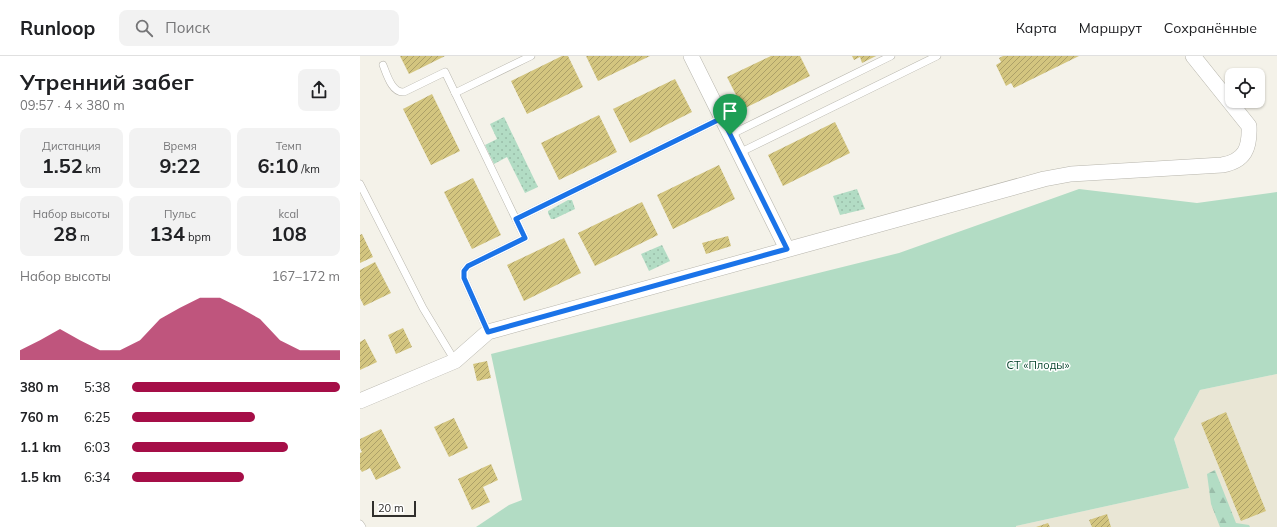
<!DOCTYPE html>
<html lang="ru">
<meta charset="utf-8">
<style>
body{margin:0;font-family:Mulish,sans-serif;background:#f2f2f2;color:#202124;height:100vh;display:flex;flex-direction:column;font-size:15px;white-space:nowrap}
*{box-sizing:border-box;margin:0}
p{font-size:13px;color:#757577}
.icon{flex:none;width:22px;height:22px;fill:none;stroke:currentColor;stroke-width:2;stroke-linecap:round;stroke-linejoin:round}
.map{position:relative;flex:1;overflow:hidden}
.details{display:flex;flex-direction:column;background:#fff;width:360px}
.details>*{flex:none}
.buttons{position:absolute;left:865px;top:12px;display:grid;gap:8px}
.buttons a{display:grid;place-items:center;width:40px;height:40px;border-radius:8px;background:#fff;box-shadow:0 1px 3px #0004;font-size:20px}
.scale{position:absolute;left:12px;bottom:10px;width:44px;box-sizing:border-box;padding-left:4px;border:2px solid #302f2c;border-top:0;font-size:11px;line-height:14px;white-space:nowrap;color:#302f2c;-webkit-text-stroke:3px #fff;paint-order:stroke}
.pin{position:absolute;display:grid;place-items:center;width:34px;height:34px;color:#fff;margin:-41px -17px;border-radius:50% 50% 50% 0;rotate:-45deg;box-shadow:0 0 4px #0007}
.pin .icon{rotate:45deg}
.round{display:grid;place-items:center;flex:none;width:42px;height:42px;border-radius:8px;background:#f2f2f2}
.summary{display:flex;align-items:center;justify-content:space-between;height:68px;padding:0 20px}
h1{font-size:22px;font-weight:700;line-height:30px}
.stats{display:grid;grid-template-columns:repeat(3,1fr);gap:6px;height:68px;padding:4px 20px}
.stats div{display:grid;align-content:center;border-radius:8px;background:#f2f2f2;text-align:center}
.stats b{font-size:20px;font-weight:700}
.stats small{font-size:11px;font-weight:400}
.stats p{font-size:11px}
.chart{height:112px;padding:8px 20px}
.chart p{display:flex;justify-content:space-between}
.chart svg{width:100%;height:72px;margin-top:4px;fill:#a50e47;opacity:.7}
ul{padding:0 20px;list-style:none;font-size:13px}
li{display:grid;grid-template-columns:64px 48px 1fr;align-items:center;height:30px}
li i{height:10px;border-radius:5px;background:#a50e47}
header{display:flex;align-items:center;gap:24px;box-sizing:border-box;height:56px;padding:0 20px;background:#fff;border-bottom:1px solid #e0e0e0}
header strong{font-size:19px}
nav{display:flex;gap:22px;margin-inline-start:auto;font-size:14px}
.search{width:280px;height:36px;background:#f2f2f2;display:flex;align-items:center;gap:10px;box-sizing:border-box;padding:0 14px;border-radius:8px;color:#757577;font-size:15px}
main{display:flex;flex:1;min-height:0}
.map>svg:first-child{display:block}
.built{fill:#e9e6d5}
.green{fill:#b2dcc4}
.forest{fill:url(#forest-firs)}
.park{fill:url(#park-dots)}
.building{fill:url(#building-hatch)}
.lines{fill:none;stroke-linecap:round;stroke-linejoin:round}
.lane-casing{stroke:#b7b5ac;stroke-width:8}
.street-casing{stroke:#b7b5ac;stroke-width:16}
.lane{stroke:#fff;stroke-width:7}
.street{stroke:#fff;stroke-width:15}
.route-casing{stroke:#fff;stroke-width:8}
.route{stroke:#1a73e8;stroke-width:5}
.labels{text-anchor:middle;dominant-baseline:central;stroke-width:3;stroke-linejoin:round;paint-order:stroke}
.park-label{font-size:11px;fill:#003f27;stroke:#fff}
</style>
<header>
<strong>Runloop</strong>
<div class="search"><svg class="icon" aria-label="search" viewBox="0 0 24 24"><circle cx="10" cy="10" r="6"/><path d="M15 15l6 6"/></svg>Поиск</div>
<nav><a>Карта</a><a>Маршрут</a><a>Сохранённые</a></nav>
</header>
<main>
<section class="details">
<div class="summary"><div><h1>Утренний забег</h1><p>09:57 · 4 × 380 m</p></div><a class="round"><svg class="icon" aria-label="share" viewBox="0 0 24 24"><path d="M12 15V3M7 8l5-5 5 5M5 13v7h14v-7"/></svg></a></div>
<div class="stats">
<div><p>Дистанция</p><b>1.52<small> km</small></b></div>
<div><p>Время</p><b>9:22</b></div>
<div><p>Темп</p><b>6:10<small> /km</small></b></div>
</div>
<div class="stats">
<div><p>Набор высоты</p><b>28<small> m</small></b></div>
<div><p>Пульс</p><b>134<small> bpm</small></b></div>
<div><p>kcal</p><b>108</b></div>
</div>
<div class="chart"><p><span>Набор высоты</span>167–172 m</p>
<svg viewBox="0 0 160 44" preserveAspectRatio="none"><path d="M0 44V38L10 32L20 25L30 32L40 38L50 38L60 32L70 19L80 12L90 6L100 6L110 12L120 19L130 32L140 38L150 38L160 38V44z"/></svg>
</div>
<ul>
<li><b>380 m</b>5:38<i style="width:100%"></i></li>
<li><b>760 m</b>6:25<i style="width:59%"></i></li>
<li><b>1.1 km</b>6:03<i style="width:75%"></i></li>
<li><b>1.5 km</b>6:34<i style="width:54%"></i></li>
</ul>
</section>
<div class="map">
<svg width="917" height="471" viewBox="0 0 917 471">
<defs>
<pattern id="forest-firs" width="22" height="20" patternUnits="userSpaceOnUse"><rect width="22" height="20" fill="#b2dcc4"/><path d="M5 1l3.5 6h-7zM16 11l3.5 6h-7z" fill="#99bda9"/></pattern>
<pattern id="park-dots" width="8" height="8" patternUnits="userSpaceOnUse"><rect width="8" height="8" fill="#b2dcc4"/><path d="M2 2h.1M6 6h.1" fill="none" stroke="#99bda9" stroke-width="1.8" stroke-linecap="round"/></pattern>
<pattern id="building-hatch" width="6" height="6" patternUnits="userSpaceOnUse"><rect width="6" height="6" fill="#d3c57f"/><path d="M-1 1l2-2M0 6l6-6M5 7l2-2" fill="none" stroke="#aca068"/></pattern>
</defs>
<rect width="100%" height="100%" fill="#f4f2e9"/>
<!-- built -->
<polygon class="built" points="917,318 917,471 656,471 656,470 829,432 814,383 840,334"/>
<!-- green -->
<polygon class="green" points="719,133 837,147 917,136 917,318 840,334 814,383 829,432 656,470 656,471 116,471 149,449 162,444 131,298 539,197"/>
<!-- forest -->
<polygon class="forest" points="855,414 876,467 889,469 890,471 860,471 851,448 847,418"/>
<!-- park -->
<g class="park">
<polygon points="144,61 178,131 165,137 147,101 134,108 125,89 137,83 130,68"/>
<polygon points="497,133 505,153 480,159 473,140"/>
<polygon points="208,144 212,144 215,153 194,163 191,163 188,157 188,155"/>
<polygon points="302,189 310,205 289,215 281,198"/>
</g>
<!-- building -->
<g class="building">
<polygon points="40,0 85,0 49,18"/>
<polygon points="202,0 208,0 223,31 167,58 151,25"/>
<polygon points="226,0 290,0 238,25"/>
<polygon points="411,0 440,0 450,20 383,53 367,21"/>
<polygon points="492,0 516,0 502,7 500,1 494,4"/>
<polygon points="643,0 719,0 654,32 651,27 646,30 636,9 641,6 639,2"/>
<polygon points="315,23 332,56 270,87 253,53"/>
<polygon points="72,38 100,95 71,109 43,53"/>
<polygon points="239,59 257,96 199,124 181,87"/>
<polygon points="475,66 490,97 423,130 408,99"/>
<polygon points="359,109 375,143 313,173 297,139"/>
<polygon points="113,122 141,179 112,193 84,136"/>
<polygon points="282,146 298,179 235,210 218,177"/>
<polygon points="2,178 13,201 0,207 0,179"/>
<polygon points="368,180 371,190 346,198 342,187"/>
<polygon points="204,182 221,217 164,245 147,209"/>
<polygon points="15,206 31,237 4,250 0,242 0,214"/>
<polygon points="43,272 52,291 36,298 28,279"/>
<polygon points="5,283 17,306 0,314 0,286"/>
<polygon points="127,305 131,322 117,325 113,308"/>
<polygon points="866,356 906,455 881,465 841,367"/>
<polygon points="94,362 108,392 89,401 74,371"/>
<polygon points="21,373 41,412 16,424 10,412 2,416 0,413 0,397 2,396 0,392 0,383"/>
<polygon points="131,408 138,424 123,431 130,446 112,454 98,423"/>
<polygon points="747,458 751,471 732,471 729,464"/>
<polygon points="688,467 690,471 676,471"/>
</g>
<g class="lines">
<defs>
<g id="lane">
<path d="M23 9C27 19 32 37 44 36L85 16 165 182 108 210 104 215V222L128 276"/>
<polyline points="95,37 171,0"/>
<polyline points="370,79 531,0"/>
<polyline points="379,97 577,0"/>
<polyline points="0,128 63,252 95,305"/>
<polyline points="156,163 362,62"/>
<polyline points="0,468 2,471"/>
</g>
<g id="street">
<polyline points="331,0 427,193"/>
<path d="M0 345 95 305 128 276 684 123 711 118 862 109C885 105 890 92 889 70L833 0"/>
</g>
</defs>
<!-- lane casing -->
<use href="#lane" class="lane-casing"/>
<!-- street casing -->
<use href="#street" class="street-casing"/>
<!-- lane -->
<use href="#lane" class="lane"/>
<!-- street -->
<use href="#street" class="street"/>
</g>
<g class="lines">
<defs>
<polygon id="route" points="362,62 427,193 128,276 104,222 104,215 108,210 165,182 156,163"/>
</defs>
<!-- route casing -->
<use href="#route" class="route-casing"/>
<!-- route -->
<use href="#route" class="route"/>
</g>
<g class="labels">
<!-- park labels -->
<g class="park-label">
<text x="678" y="309">СТ «Плоды»</text>
</g>
</g>
</svg>
<div class="buttons">
<a><svg class="icon" aria-label="locate" viewBox="0 0 24 24"><circle cx="12" cy="12" r="6"/><path d="M12 2v4M12 18v4M2 12h4M18 12h4"/></svg></a>
</div>
<div class="scale">20 m</div>
<div class="pin" style="left:370px;top:79px;background:#1e9e55"><svg class="icon" aria-label="arrive" viewBox="0 0 24 24"><path d="M6 21V4h12l-3 4 3 4H6"/></svg></div>
</div>
</main>
